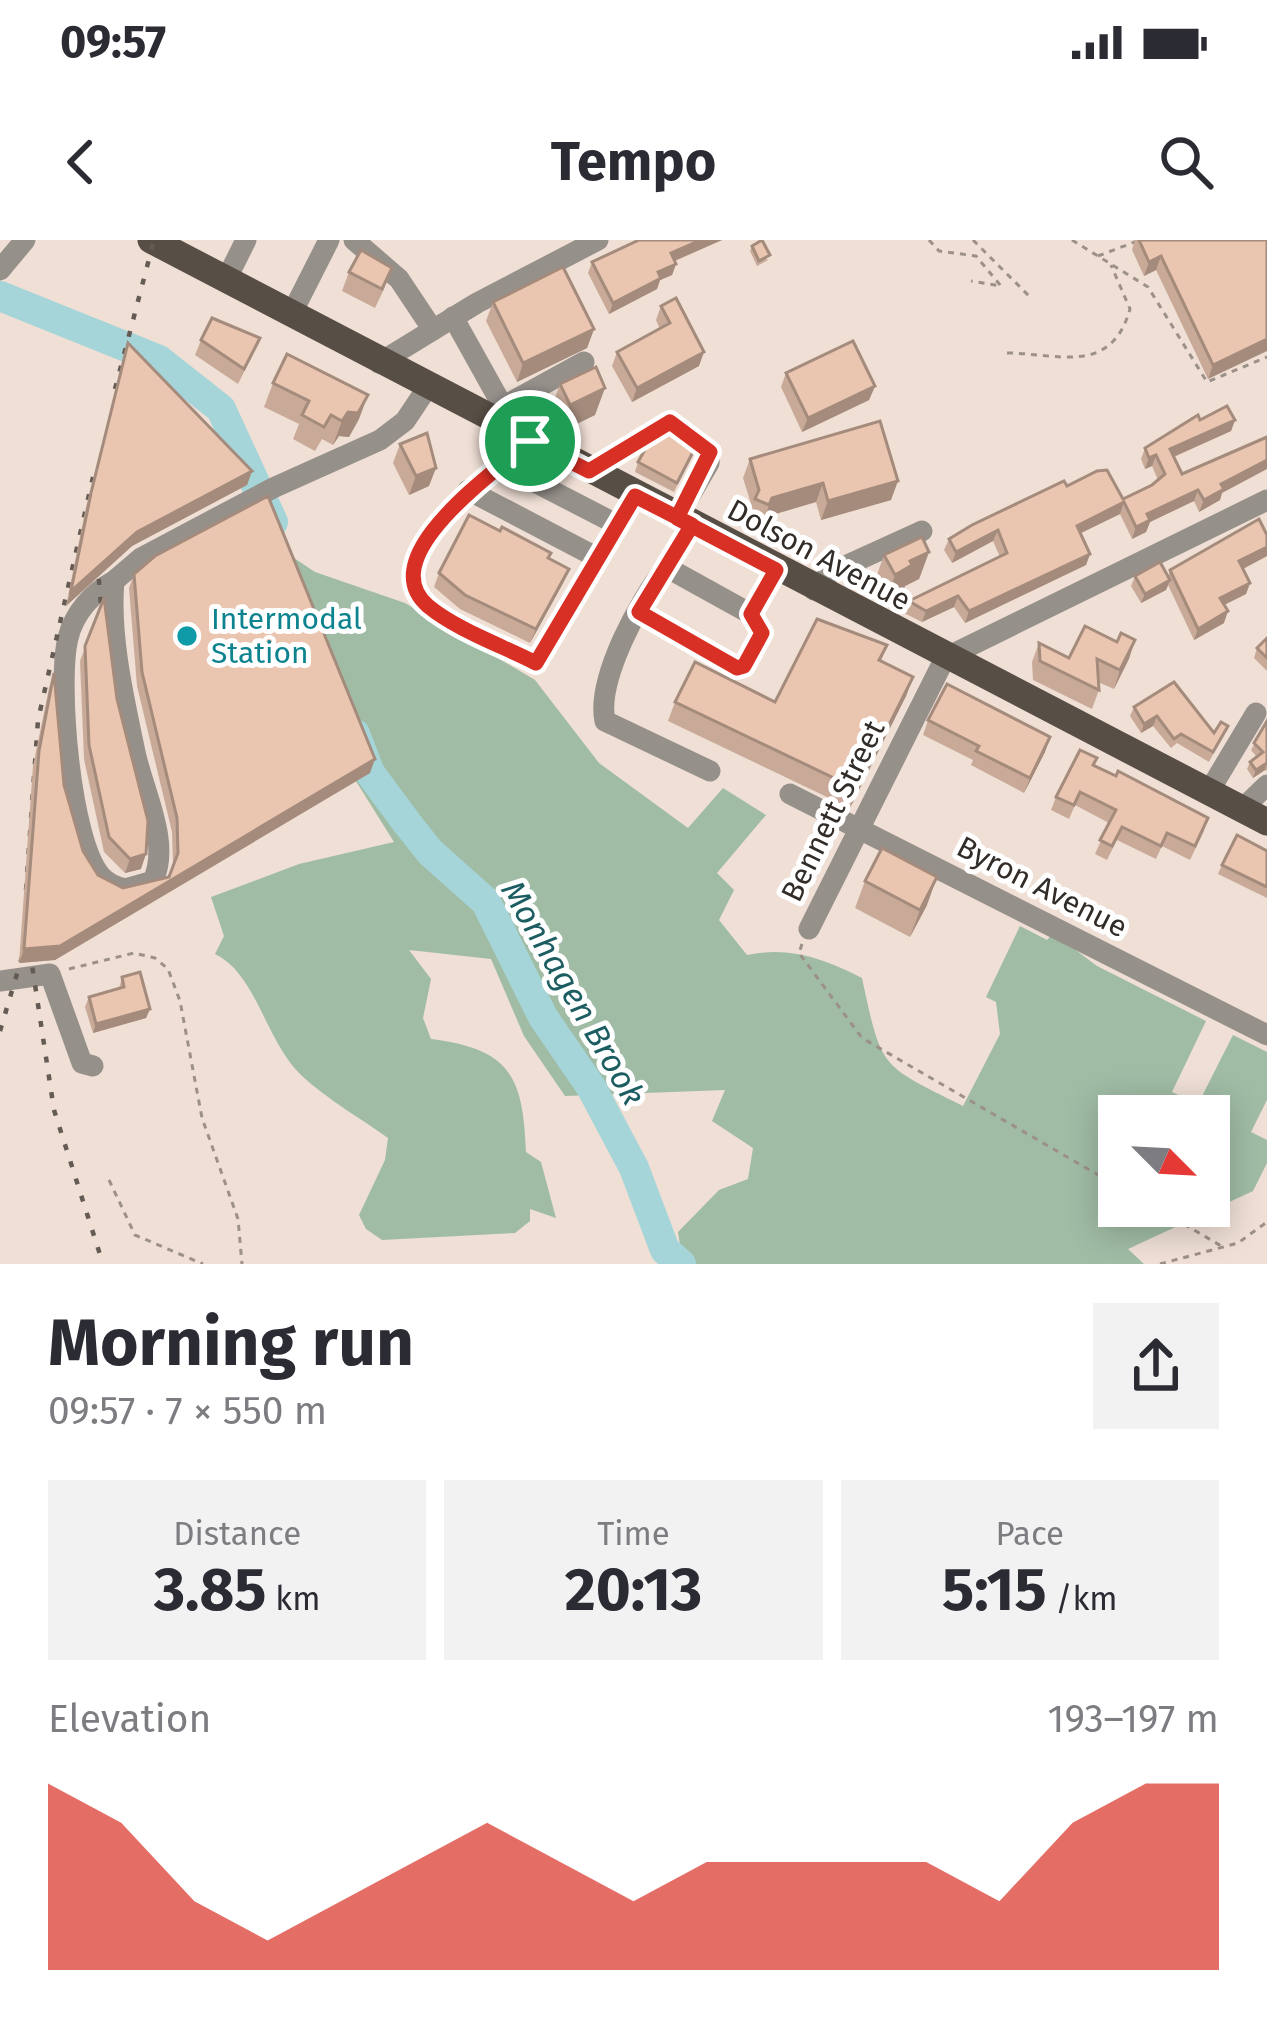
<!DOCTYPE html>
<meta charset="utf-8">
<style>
body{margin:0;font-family:"Fira Sans",sans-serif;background:#f2f2f3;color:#2b2b33;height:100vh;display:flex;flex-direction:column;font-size:45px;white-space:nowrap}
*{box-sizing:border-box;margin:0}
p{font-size:39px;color:#7c7c81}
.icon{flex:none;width:66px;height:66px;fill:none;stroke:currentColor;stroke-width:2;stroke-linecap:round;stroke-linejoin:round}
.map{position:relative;height:1024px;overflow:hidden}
.side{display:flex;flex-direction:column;background:#fff;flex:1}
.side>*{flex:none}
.needle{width:78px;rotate:114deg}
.tools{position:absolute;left:1098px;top:855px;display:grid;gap:24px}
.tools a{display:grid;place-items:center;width:132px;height:132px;border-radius:0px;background:#fff;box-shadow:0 6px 30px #0003;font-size:60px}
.pin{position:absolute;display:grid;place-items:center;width:102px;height:102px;color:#fff;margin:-51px;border:6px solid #fff;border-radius:50%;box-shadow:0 3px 12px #0007}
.round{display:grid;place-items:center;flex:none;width:126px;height:126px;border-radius:0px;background:#f2f2f3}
.head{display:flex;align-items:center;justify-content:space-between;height:204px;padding:0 48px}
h1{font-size:66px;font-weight:700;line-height:90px}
.figures{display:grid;grid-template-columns:repeat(3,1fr);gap:18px;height:204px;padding:12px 48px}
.figures div{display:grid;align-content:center;border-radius:0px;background:#f2f2f3;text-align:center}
.figures b{font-size:60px;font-weight:700}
.figures small{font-size:33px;font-weight:400}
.figures p{font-size:33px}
.chart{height:336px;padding:24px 48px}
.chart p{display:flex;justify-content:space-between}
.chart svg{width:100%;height:216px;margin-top:12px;fill:#d93025;opacity:.7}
.status{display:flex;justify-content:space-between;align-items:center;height:84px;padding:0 60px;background:#fff;direction:ltr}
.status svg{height:33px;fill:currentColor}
header{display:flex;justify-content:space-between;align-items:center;height:156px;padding:0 48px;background:#fff;font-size:54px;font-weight:700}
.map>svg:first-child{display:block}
.green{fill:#a0bca5;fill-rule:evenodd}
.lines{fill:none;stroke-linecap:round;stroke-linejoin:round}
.river{stroke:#a5d5d9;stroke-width:30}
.path{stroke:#9c9189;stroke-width:3;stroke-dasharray:6 6;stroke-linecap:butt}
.minor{stroke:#96908b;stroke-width:21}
.major{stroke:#574e45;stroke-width:27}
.rail{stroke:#645b55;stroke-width:4.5;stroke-dasharray:6 12;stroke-linecap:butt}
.wall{fill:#c9aa98}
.shaded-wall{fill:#a48b7c}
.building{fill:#eac6b1;stroke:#a48b7c;stroke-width:3}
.route-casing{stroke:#fff;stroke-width:24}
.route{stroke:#d93025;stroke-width:15}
.culture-dot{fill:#0f9aa8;stroke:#fff;stroke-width:4.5}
.labels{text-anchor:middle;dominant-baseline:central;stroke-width:10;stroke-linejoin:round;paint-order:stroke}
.street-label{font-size:30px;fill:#322c28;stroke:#fff}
.culture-label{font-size:30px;fill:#0d838f;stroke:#fff;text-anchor:start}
.water-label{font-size:33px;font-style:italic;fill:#1c5d62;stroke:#fff}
</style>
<div class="status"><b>09:57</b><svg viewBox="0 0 49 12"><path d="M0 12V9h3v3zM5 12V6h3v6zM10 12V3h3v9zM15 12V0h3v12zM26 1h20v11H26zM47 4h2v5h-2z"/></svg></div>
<header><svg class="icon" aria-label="back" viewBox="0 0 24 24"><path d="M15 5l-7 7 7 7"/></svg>Tempo<svg class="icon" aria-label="search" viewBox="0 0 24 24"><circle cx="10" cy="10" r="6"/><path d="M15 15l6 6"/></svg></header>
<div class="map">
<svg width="1267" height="1024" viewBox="0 0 1267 1024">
<rect width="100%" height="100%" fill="#efdfd5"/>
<!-- green -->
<path class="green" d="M279 308 315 332 405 363 535 440 599 523 688 588 723 548 766 575 717 633 734 650 719 680 747 715C790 706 824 719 862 738 882 831 880 824 963 866L1000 794 996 762 986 757 1020 686 1047 700 1053 693 1097 726 1206 781 1172 852 1198 864 1233 795 1267 812V860L1251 892 1267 900V923L1253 951 1128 1009 1144 1024H683L678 992 719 950 748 939 753 908 712 881 725 850 565 856 524 796 491 719 409 710 431 739 423 778 431 799C511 809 523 837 526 912L541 922 556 978 530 969V981L515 993 382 1000 366 989 359 975 385 920 388 898C360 878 327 859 302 836 265 801 257 734 215 714L224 696 211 657 299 624 394 602 344 522ZM1119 876H1209V966H1119Z"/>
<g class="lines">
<!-- river -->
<g class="river">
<polyline points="0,56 159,120 221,169 273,282"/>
<polyline points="355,494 370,533 407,583 430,612 486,662 543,777 591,847 634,928 665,1010 681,1024"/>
</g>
<!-- path -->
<g class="path">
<polyline points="929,0 939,11 976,16 1001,46 971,41"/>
<polyline points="973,0 1029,56"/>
<polyline points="1072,0 1148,47 1207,142 1267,117"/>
<polyline points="1098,16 1140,0"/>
<path d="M1007 113C1056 113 1111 137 1130 69L1111 25"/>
<polyline points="802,704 799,713 862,798 1119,947"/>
<polyline points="69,729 134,713 155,718 168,729 180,761 202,878 238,979 242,1024"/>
<polyline points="109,940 135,995 203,1024"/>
<polyline points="1153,966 1223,1007"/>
<polyline points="1160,1024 1238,1003 1267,982"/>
</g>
<!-- minor -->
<g class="minor">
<polyline points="354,0 399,39 433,90"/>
<polyline points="0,30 25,0"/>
<polyline points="226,40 246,0"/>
<polyline points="291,75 329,0"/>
<polyline points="453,77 502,165"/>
<polyline points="379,123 477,63 598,0"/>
<polyline points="484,177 584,122"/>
<path d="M531 201C500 229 369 315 428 365 457 390 503 405 536 423L635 256"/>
<polyline points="504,226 616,284"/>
<polyline points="588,231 670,182 710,212 709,223 677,278"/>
<polyline points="468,250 596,317"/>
<polyline points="691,285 666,327 751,374 776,330"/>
<path d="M666 327C640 359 596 440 605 481L710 531"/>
<path d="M114 341C92 353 74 373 68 398 57 442 70 602 101 636 107 643 117 647 125 649L153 641C171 602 143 551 135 512 124 459 109 396 114 341L141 318 273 248 380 200 405 181 427 148"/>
<polyline points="814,350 832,332 922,291"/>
<polyline points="639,372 737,428 744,426 762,393 751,374"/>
<polyline points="1208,553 1256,473"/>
<polyline points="790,554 1267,795"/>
<polyline points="1241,570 1267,545"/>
<polyline points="809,689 945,418 1267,260"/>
<polyline points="0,741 50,734 82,823 93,826"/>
</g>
<!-- major -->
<polyline class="major" points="151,0 1267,582"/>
<!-- rail -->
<g class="rail">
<polyline points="115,149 154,0"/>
<polyline points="96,303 104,404"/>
<polyline points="26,650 38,480 93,237"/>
<polyline points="27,692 54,870 103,1024"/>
<polyline points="0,791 22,717"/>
</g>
</g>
<!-- wall -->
<g class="wall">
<polygon points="639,0 722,0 675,21 676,24 672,35 660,40 657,49 609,74 588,33 592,22"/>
<polygon points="1135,0 1267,0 1208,139 1156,30 1144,36 1132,10"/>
<polygon points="752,6 768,20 757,26 750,11"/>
<polygon points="349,32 385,47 375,68 342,51"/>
<polygon points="493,62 594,89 587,108 517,142 486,81"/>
<polygon points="661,66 699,126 632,162 612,126 617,112 660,89 656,80"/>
<polygon points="201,100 254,112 238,144 195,115"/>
<polygon points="128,103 252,231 247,245 132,306 66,366 86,267"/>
<polygon points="786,133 875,146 869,160 802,192 781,147"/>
<polygon points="273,143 359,179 349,197 339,196 333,205 322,199 315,211 293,199 299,184 264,167"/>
<polygon points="560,144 595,175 560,192 550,172"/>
<polygon points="1200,180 1235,180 1231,191 1174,217 1182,234 1222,253 1220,260 1199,272 1194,261 1150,282 1146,292 1132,299 1120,274 1080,293 1090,314 1086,325 965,383 954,367 922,382 904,373 909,361 1000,317 993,301 952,323 944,310 949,299 1067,246 1123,259 1152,245 1158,240 1152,226 1145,229 1141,219 1145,208"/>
<polygon points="400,204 429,246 409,255 393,223"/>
<polygon points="695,208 674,252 635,232 638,222"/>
<polygon points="750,219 891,260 821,280 816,262 765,277 762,284 748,278 752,267 743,238"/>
<polygon points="929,312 919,339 905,346 902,353 886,363 874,343 884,315"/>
<polygon points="1267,316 1243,329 1250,343 1246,354 1224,365 1224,383 1194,400 1168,345 1166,350 1141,363 1131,346 1135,336 1168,337 1170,330"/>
<polygon points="549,319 569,329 563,343 530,403 460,369 434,347 439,333"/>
<polygon points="134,334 370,533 55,720 19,723 33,526 49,448 54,433 64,545 83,611 98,635 123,648 169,637 173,627 172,592 137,446 129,348"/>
<polygon points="104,358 141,629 125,633 104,612 84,519 80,421"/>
<polygon points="1267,398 1267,431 1254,418 1257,408"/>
<polygon points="1135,400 1114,449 1098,442 1099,450 1092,469 1033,440 1032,422 1039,403 1069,418"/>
<polygon points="887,405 881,421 913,437 906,456 850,568 668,481 675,462 775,462"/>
<polygon points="1134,467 1214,493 1228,486 1209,522 1177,503 1171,508 1153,486 1141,493 1130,476"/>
<polygon points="928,480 1045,512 1024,553 971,525 973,520 923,495"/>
<polygon points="1267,481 1267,531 1265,530 1253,538 1247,529 1250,522 1257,517 1251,510"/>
<polygon points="1094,525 1204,591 1190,620 1162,606 1156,619 1117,600 1107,620 1095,614 1109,583 1075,565 1069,579 1051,570 1056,557"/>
<polygon points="1267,611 1267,658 1218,634 1222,625"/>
<polygon points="865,641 927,665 910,697 855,668"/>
<polygon points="122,737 150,769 146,778 93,793 85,767 89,757 119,749"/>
</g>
<!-- shaded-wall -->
<g class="shaded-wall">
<polygon points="701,0 722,0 667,24 671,13"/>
<polygon points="1161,16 1156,30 1144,36 1149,22"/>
<polygon points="676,24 672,35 660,40 657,49 609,74 613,63 658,32"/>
<polygon points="594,89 587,108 517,142 523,123"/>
<polygon points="1267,99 1267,111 1208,139 1213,125"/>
<polygon points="704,112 699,126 632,162 637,148"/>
<polygon points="875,146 869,160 802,192 808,178"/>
<polygon points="605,148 595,175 560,192 570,165"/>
<polygon points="368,155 359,179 349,197 339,196 333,205 342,181 348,172"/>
<polygon points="1235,180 1231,191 1166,220 1170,209"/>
<polygon points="1156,215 1152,226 1145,229 1149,218"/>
<polygon points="1267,220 1267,229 1222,253 1220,260 1199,272 1204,260 1221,244"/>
<polygon points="436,228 429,246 409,255 416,236"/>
<polygon points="252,231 247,245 132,306 66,366 71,351 137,292"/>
<polygon points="898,241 891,260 821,280 828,261"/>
<polygon points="823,243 816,262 765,277 762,284 772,258"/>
<polygon points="1198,250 1194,261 1150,282 1146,292 1132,299 1136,287 1147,274"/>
<polygon points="1124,262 1120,274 1073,297 1077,286"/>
<polygon points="998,290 993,301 952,323 956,312"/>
<polygon points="1267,307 1267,316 1235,333 1239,321"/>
<polygon points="929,312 919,339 905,346 902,353 886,363 895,335 910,321"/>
<polygon points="1090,314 1086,325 965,383 969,371"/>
<polygon points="569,329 563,343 530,403 536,389"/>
<polygon points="1170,340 1166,350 1141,363 1145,354"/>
<polygon points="1250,343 1246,354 1216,369 1220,358"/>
<polygon points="958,356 954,367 922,382 926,371"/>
<polygon points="1228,371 1224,383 1194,400 1198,389"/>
<polygon points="1135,400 1129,419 1114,449 1120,430"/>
<polygon points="913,437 906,456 850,568 857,549"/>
<polygon points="1157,476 1153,486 1141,493 1144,484"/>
<polygon points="1050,497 1045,512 1024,553 1030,538"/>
<polygon points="375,519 370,533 55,720 19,723 24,709 60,706"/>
<polygon points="1267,523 1265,530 1253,538 1256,530"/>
<polygon points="146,614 141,629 125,633 130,619"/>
<polygon points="937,637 927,665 910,697 920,670"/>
<polygon points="150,769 146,778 93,793 96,784"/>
</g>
<!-- building -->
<g class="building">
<polygon points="639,0 701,0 671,13 676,24 658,32 661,38 613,63 592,22"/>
<polygon points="762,0 770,15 759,21 752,6"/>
<polygon points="1139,0 1267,0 1267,99 1213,125 1161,16 1149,22"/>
<polygon points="361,10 392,28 382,49 349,32"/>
<polygon points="563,27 594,89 523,123 493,62"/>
<polygon points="676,58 704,112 637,148 617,112 670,83 661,66"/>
<polygon points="212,78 260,98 244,129 201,100"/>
<polygon points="853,101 875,146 808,178 786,133"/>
<polygon points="128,103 252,231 137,292 71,351 91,253"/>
<polygon points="287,114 368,155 358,173 348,172 342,181 331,175 324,187 302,175 309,161 273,143"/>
<polygon points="596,127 605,148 570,165 560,144"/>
<polygon points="1227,166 1235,180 1170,209 1182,234 1267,197 1267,220 1221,244 1224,249 1204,260 1198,250 1147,274 1150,280 1136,287 1124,262 1077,286 1090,314 969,371 958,356 926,371 909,361 1007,313 998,290 956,312 949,299 972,285 1064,241 1067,246 1097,231 1107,230 1123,259 1152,245 1165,234 1156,215 1149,218 1145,208 1198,175 1200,180"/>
<polygon points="880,181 898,241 828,261 823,243 772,258 769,265 755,259 759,250 750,219"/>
<polygon points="427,193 436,228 416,236 400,204"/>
<polygon points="668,193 695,208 677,243 638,222 647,206"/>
<polygon points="268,256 375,519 60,706 24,709 39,511 54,433 64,545 83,611 98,635 123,648 169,637 178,613 177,578 142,432 134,334 155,316"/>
<polygon points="469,275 500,291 502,287 551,313 548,318 569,329 536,389 465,355 439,333"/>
<polygon points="1259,279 1267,295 1267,307 1239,321 1250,343 1220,358 1228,371 1198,389 1170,330"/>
<polygon points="922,297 929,312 910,321 912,325 895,335 884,315"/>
<polygon points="1160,322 1170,340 1145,354 1135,336"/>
<polygon points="104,358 117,459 148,581 146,614 130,619 109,597 89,505 85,406"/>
<polygon points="817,379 887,405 879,420 913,437 857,549 675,462 695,422 775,462"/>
<polygon points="1085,386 1117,402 1121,393 1135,400 1120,430 1097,419 1099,450 1040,421 1039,403 1069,418"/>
<polygon points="1267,398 1267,418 1257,408"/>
<polygon points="1174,442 1214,493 1221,482 1228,486 1213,512 1181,494 1174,499 1157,476 1144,484 1134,467"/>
<polygon points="947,444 1050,497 1030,538 976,511 979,506 928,480"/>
<polygon points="1267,481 1267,523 1256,530 1250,522 1263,512 1254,503"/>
<polygon points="1080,510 1097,518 1093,525 1116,536 1118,531 1208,578 1195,606 1167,593 1161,606 1122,587 1112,606 1100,600 1116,570 1080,552 1074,565 1056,557"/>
<polygon points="1237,595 1267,611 1267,647 1222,625"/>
<polygon points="882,608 937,637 920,670 865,641"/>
<polygon points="140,732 150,769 96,784 89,757 124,747 122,737"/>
</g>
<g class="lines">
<defs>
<path id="route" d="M530 201C500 229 370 316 428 366 457 390 503 406 536 423L635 256 692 285 639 372 737 428 744 426 762 393 751 374 776 330 677 278 710 212 670 182 589 231 530 201"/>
</defs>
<!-- route casing -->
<use href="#route" class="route-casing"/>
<!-- route -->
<use href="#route" class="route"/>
</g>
<!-- markers -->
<circle class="culture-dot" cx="187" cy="396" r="12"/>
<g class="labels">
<!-- street labels -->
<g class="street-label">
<text transform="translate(819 315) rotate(28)">Dolson Avenue</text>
<text transform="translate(833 571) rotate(-64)">Bennett Street</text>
<text transform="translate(1042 647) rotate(27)">Byron Avenue</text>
</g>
<!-- culture labels -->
<g class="culture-label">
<text x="211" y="379">Intermodal<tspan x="211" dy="34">Station</tspan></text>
</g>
<!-- water labels -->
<g class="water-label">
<text transform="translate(573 753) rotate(60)">Monhagen Brook</text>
</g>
</g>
</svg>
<div class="tools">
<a><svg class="needle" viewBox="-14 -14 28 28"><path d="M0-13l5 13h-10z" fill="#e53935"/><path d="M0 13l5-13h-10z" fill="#7c7c81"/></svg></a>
</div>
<div class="pin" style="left:530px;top:201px;background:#1e9e55"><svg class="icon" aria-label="arrive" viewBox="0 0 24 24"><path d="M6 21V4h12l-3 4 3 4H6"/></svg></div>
</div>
<section class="side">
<div class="head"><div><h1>Morning run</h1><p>09:57 · 7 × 550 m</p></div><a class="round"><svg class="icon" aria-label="share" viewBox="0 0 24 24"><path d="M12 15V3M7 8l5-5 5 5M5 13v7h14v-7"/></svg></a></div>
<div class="figures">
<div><p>Distance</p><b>3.85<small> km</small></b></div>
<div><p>Time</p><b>20:13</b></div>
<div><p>Pace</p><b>5:15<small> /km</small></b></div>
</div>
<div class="chart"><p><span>Elevation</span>193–197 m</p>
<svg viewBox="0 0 160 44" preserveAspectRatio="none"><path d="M0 44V6L10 14L20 30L30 38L40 30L50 22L60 14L70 22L80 30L90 22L100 22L110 22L120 22L130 30L140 14L150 6L160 6V44z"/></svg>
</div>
</section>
